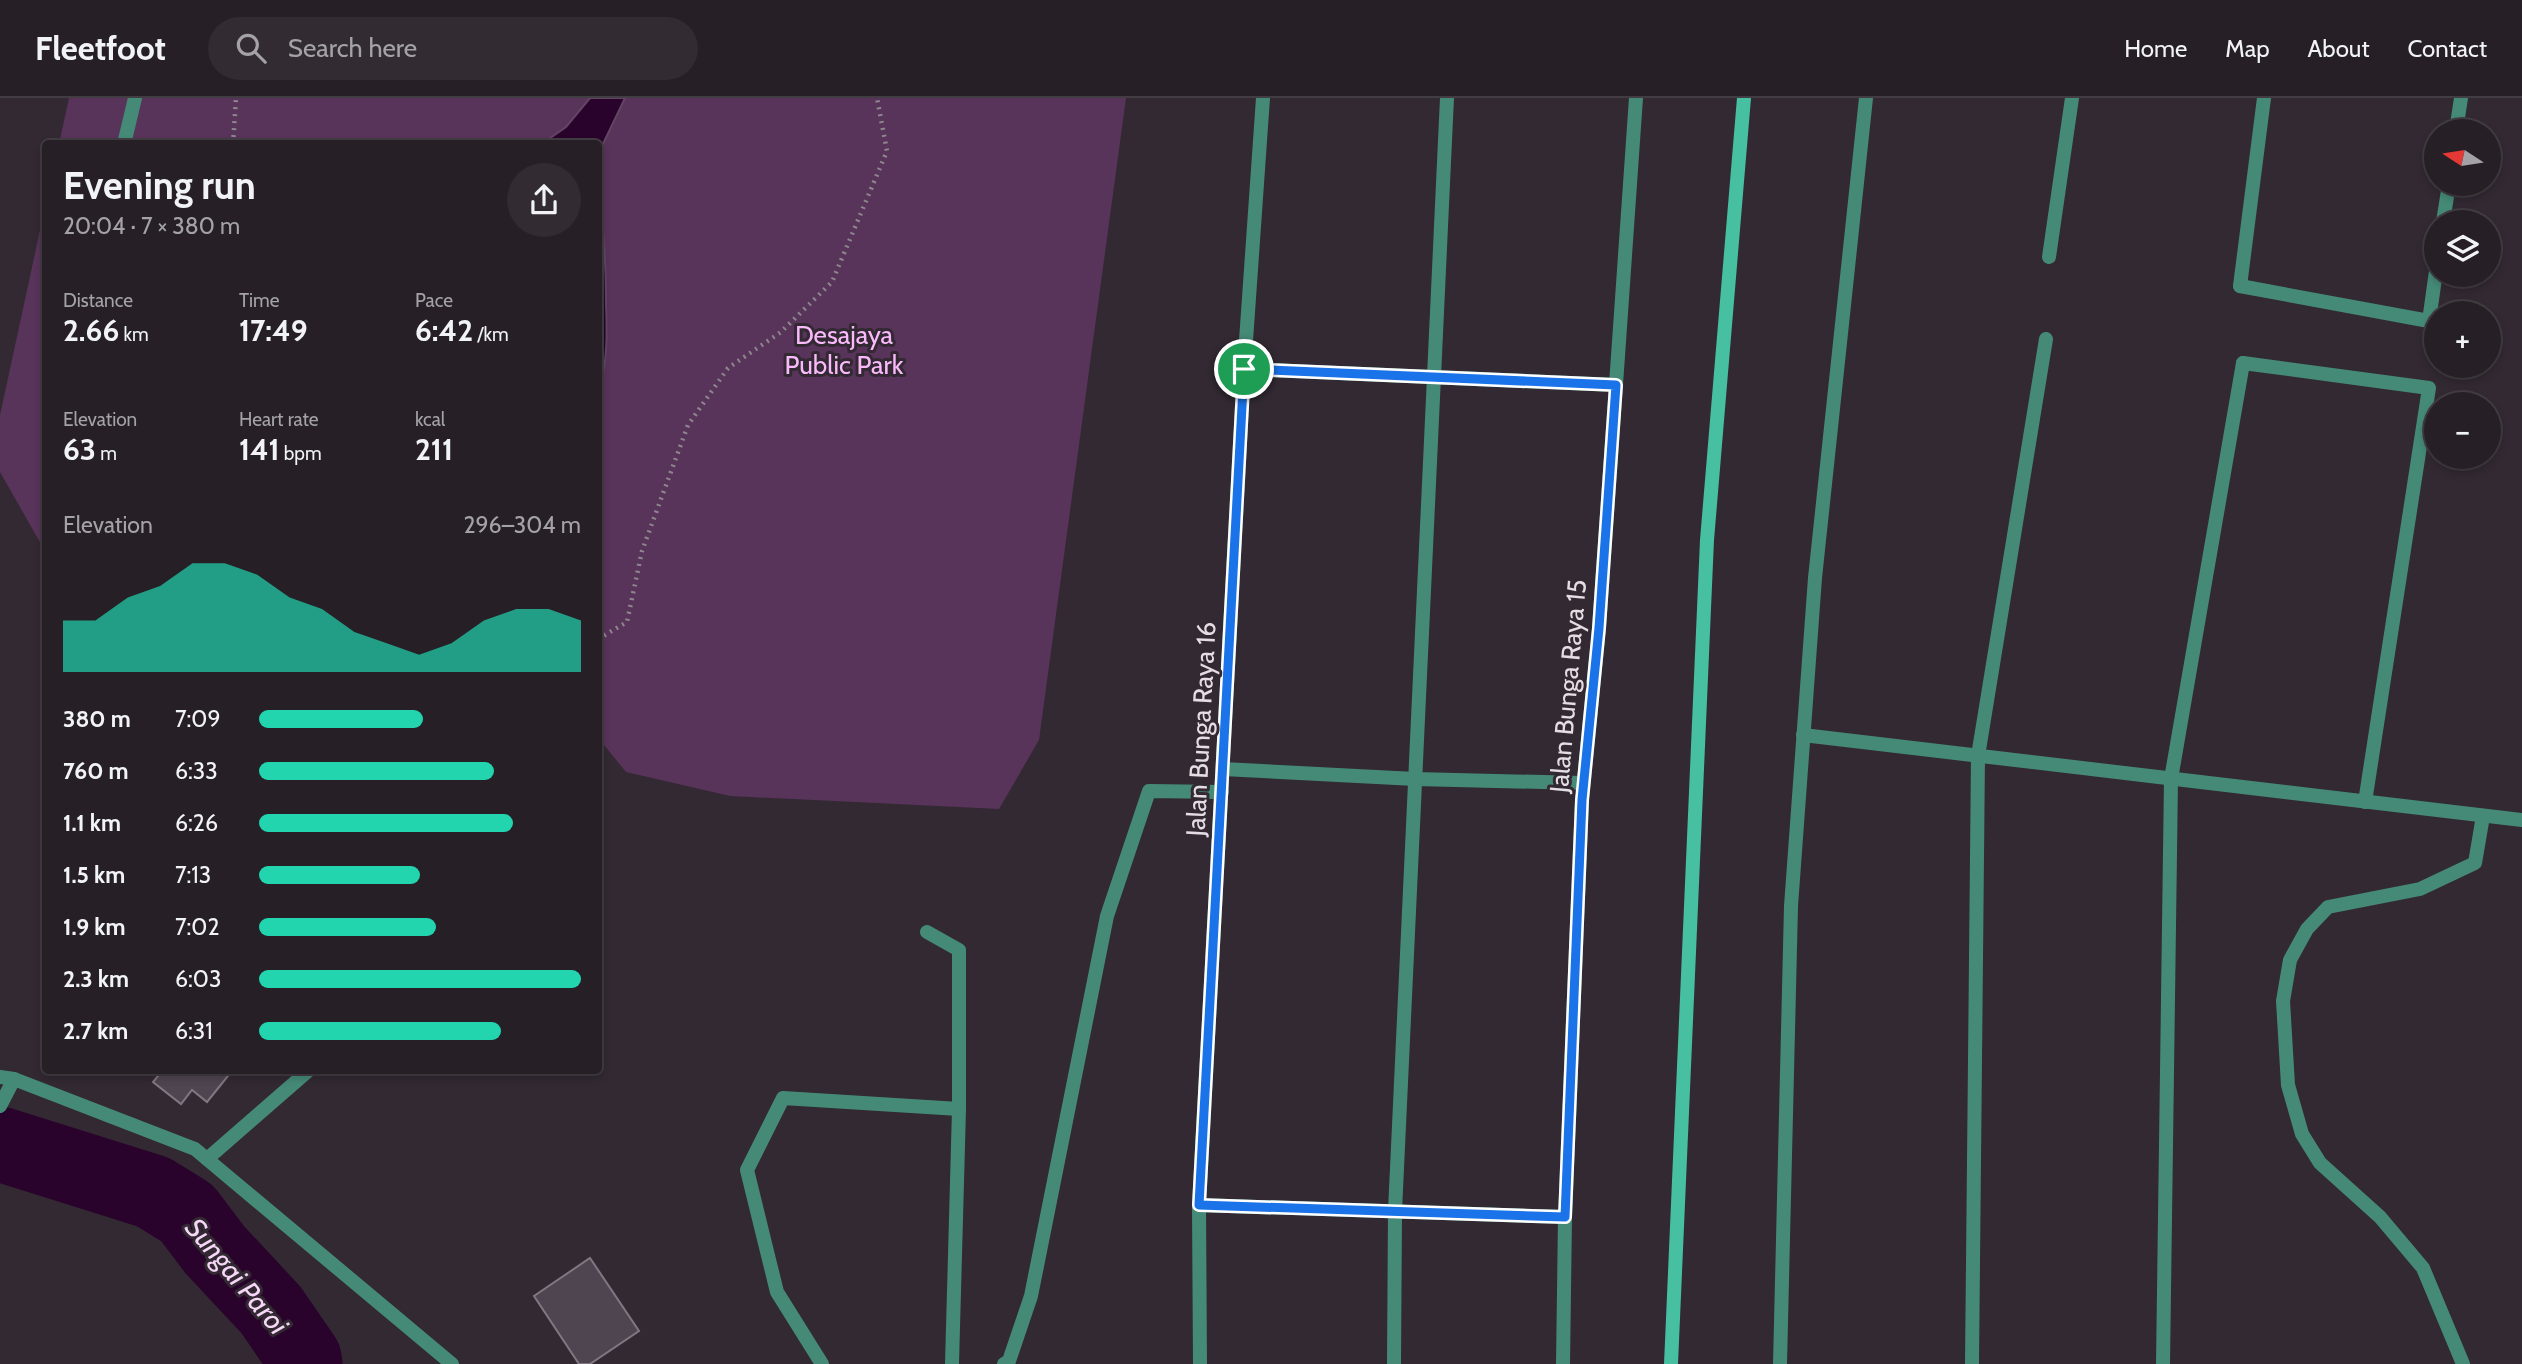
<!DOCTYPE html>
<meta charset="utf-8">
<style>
body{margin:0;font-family:Cabin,sans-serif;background:#322c32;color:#f1f3f6;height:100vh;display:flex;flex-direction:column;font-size:26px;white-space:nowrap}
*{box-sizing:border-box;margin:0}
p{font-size:23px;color:#a4a2a7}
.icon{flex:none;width:38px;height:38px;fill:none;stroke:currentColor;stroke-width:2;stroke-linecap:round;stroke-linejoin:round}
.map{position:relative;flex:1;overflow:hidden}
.details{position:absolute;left:42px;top:42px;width:560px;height:934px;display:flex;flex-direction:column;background:#261f26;border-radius:7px;box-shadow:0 4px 10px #0003,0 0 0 2px #423d43}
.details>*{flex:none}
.needle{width:46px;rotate:282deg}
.tools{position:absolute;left:2424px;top:21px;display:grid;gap:14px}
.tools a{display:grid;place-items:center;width:77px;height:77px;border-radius:50%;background:#261f26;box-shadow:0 4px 10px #0003,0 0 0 2px #423d43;font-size:35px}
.pin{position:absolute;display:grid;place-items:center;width:60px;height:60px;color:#fff;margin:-30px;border:4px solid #fff;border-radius:50%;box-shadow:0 2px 7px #0007}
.round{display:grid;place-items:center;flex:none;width:74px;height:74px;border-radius:37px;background:#322c32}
.summary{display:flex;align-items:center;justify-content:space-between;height:119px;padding:0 21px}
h1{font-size:38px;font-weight:800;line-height:52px}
.metrics{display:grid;grid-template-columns:repeat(3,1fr);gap:10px;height:119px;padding:7px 21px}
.metrics div{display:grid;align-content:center}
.metrics b{font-size:30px;font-weight:800}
.metrics small{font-size:19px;font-weight:400}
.metrics p{font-size:19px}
.chart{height:196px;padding:14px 21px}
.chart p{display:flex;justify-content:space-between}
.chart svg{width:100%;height:126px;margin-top:7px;fill:#22d5af;opacity:.7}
ul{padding:0 21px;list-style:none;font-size:23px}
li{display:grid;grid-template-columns:112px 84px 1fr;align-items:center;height:52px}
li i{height:18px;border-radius:9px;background:#22d5af}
header{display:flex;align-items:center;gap:42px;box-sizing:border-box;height:98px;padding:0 35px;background:#261f26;border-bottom:2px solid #423d43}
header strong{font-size:33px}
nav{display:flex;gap:38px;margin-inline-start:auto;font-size:24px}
.search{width:490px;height:63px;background:#322c32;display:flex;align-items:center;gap:18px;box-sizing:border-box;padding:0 24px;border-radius:38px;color:#a4a2a7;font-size:26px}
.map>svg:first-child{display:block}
.green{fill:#58335a}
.water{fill:#2a032c;stroke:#624563;stroke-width:2}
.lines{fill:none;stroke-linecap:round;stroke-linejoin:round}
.river{stroke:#2a032c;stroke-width:75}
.building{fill:#4f4550;stroke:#817782;stroke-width:2}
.path{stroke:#8d868d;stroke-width:4.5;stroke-dasharray:2 5;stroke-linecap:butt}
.lane{stroke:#458a77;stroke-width:14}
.street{stroke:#458a77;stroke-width:14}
.secondary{stroke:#47bfa1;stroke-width:14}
.route-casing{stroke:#fff;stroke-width:14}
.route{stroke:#1a73e8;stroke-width:9}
.labels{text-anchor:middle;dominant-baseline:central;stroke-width:6;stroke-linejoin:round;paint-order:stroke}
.park-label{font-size:26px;fill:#f9b9fb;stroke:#322932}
.street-label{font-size:26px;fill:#e4dee4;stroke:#322932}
.water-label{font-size:28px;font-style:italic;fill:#f7d7f8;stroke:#322932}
</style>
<header>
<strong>Fleetfoot</strong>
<div class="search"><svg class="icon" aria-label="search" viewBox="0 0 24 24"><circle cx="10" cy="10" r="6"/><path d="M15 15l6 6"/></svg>Search here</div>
<nav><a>Home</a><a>Map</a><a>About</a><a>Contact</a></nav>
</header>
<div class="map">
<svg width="2522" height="1266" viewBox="0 0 2522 1266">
<rect width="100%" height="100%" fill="#322932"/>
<!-- green -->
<g class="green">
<polygon points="69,0 1126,0 1039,642 999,711 730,698 626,674 599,641 598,46 59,46"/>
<polygon points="45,109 45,453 0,374 0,317"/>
</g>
<!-- water -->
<g class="water">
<polygon points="590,0 625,0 601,50 599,77 598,46 543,45 566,29"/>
<path d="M598 80C603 121 606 162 606 204 607 233 608 263 599 291Z"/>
</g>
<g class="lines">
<!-- river -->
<polyline class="river" points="0,1046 153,1094 187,1115 215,1152 271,1212 304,1260 305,1266"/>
</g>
<!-- building -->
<g class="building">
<polygon points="162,973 232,973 207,1004 192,992 181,1006 153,984"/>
<polygon points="590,1160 639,1233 590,1266 579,1266 534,1198"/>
</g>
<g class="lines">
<!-- path -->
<g class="path">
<polyline points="233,46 236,0"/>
<polyline points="598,541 627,524 642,453 688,327 728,270 781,234 832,184 887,53 877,0"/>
</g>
<!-- lane -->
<g class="lane">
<polyline points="2456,33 2461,0"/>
<polyline points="2443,124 2449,86"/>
<polyline points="2049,159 2072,0"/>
<polyline points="2240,188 2429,223 2436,173"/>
<polyline points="2243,265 2429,290 2365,704"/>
<polyline points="1244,271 1616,287"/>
<polyline points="1223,671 1415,681 1583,685"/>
<polyline points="927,834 959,852 959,1011 952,1266"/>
<polyline points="207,1061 308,973"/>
<polyline points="1199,1107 1565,1119"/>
<polyline points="822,1266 777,1194 747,1072 783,1000 959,1011"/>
<polyline points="1004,1266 1009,1263 1031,1198 1107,818 1149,693 1222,694"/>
<polyline points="1394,1266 1395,1113 1447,0"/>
<polyline points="1972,1266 1978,658 2046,241"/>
</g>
<!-- street -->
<g class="street">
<polyline points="124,46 135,0"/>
<polyline points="2240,188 2264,0"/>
<polyline points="1803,637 2522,722"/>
<polyline points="0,979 14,981 195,1051 452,1266"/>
<polyline points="0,1008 14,981"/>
<polyline points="1200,1266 1199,1107 1244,271 1263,0"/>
<polyline points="1563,1266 1565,1119 1582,702 1599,530 1636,0"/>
<polyline points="1780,1266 1791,808 1815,480 1866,0"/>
<polyline points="2163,1266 2171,681 2243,265"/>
<polyline points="2463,1266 2423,1170 2380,1119 2320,1065 2302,1036 2288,987 2283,903 2290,862 2307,831 2328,809 2420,791 2475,765 2483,718"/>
</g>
<!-- secondary -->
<polyline class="secondary" points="1671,1266 1707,442 1744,0"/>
</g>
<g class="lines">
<defs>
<polygon id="route" points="1244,271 1616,287 1599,530 1582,702 1565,1119 1199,1107"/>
</defs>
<!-- route casing -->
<use href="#route" class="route-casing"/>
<!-- route -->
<use href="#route" class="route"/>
</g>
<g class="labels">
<!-- park labels -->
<g class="park-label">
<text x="844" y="237">Desajaya<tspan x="844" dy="30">Public Park</tspan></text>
</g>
<!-- street labels -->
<g class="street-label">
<text transform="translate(1568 588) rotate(-85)">Jalan Bunga Raya 15</text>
<text transform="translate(1201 631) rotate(-87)">Jalan Bunga Raya 16</text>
</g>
<!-- water labels -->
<g class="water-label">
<text transform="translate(237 1178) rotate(50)">Sungai Paroi</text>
</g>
</g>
</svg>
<div class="tools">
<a><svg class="needle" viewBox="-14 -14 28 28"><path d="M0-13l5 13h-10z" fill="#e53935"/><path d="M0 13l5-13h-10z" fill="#a4a2a7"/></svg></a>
<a><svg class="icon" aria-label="layers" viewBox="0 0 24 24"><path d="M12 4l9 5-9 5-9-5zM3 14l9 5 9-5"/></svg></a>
<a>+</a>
<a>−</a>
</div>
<div class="pin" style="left:1244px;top:271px;background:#1e9e55"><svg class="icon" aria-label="arrive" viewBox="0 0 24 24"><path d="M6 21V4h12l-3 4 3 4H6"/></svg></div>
<section class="details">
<div class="summary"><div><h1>Evening run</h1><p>20:04 · 7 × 380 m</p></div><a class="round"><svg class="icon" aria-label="share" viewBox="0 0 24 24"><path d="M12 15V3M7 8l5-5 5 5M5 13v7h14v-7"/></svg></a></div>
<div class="metrics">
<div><p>Distance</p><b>2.66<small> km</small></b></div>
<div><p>Time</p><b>17:49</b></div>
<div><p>Pace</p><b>6:42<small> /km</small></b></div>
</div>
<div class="metrics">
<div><p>Elevation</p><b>63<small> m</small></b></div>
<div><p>Heart rate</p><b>141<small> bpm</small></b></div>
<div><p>kcal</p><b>211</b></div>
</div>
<div class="chart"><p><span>Elevation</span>296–304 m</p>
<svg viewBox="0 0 160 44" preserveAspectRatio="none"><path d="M0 44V26L10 26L20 18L30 14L40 6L50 6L60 10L70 18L80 22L90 30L100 34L110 38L120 34L130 26L140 22L150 22L160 26V44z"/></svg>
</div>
<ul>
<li><b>380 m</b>7:09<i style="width:51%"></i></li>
<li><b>760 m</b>6:33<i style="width:73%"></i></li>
<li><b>1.1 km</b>6:26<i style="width:79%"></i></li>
<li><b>1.5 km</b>7:13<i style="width:50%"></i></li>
<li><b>1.9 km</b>7:02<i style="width:55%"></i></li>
<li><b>2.3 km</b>6:03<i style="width:100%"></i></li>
<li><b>2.7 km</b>6:31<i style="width:75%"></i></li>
</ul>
</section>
</div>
